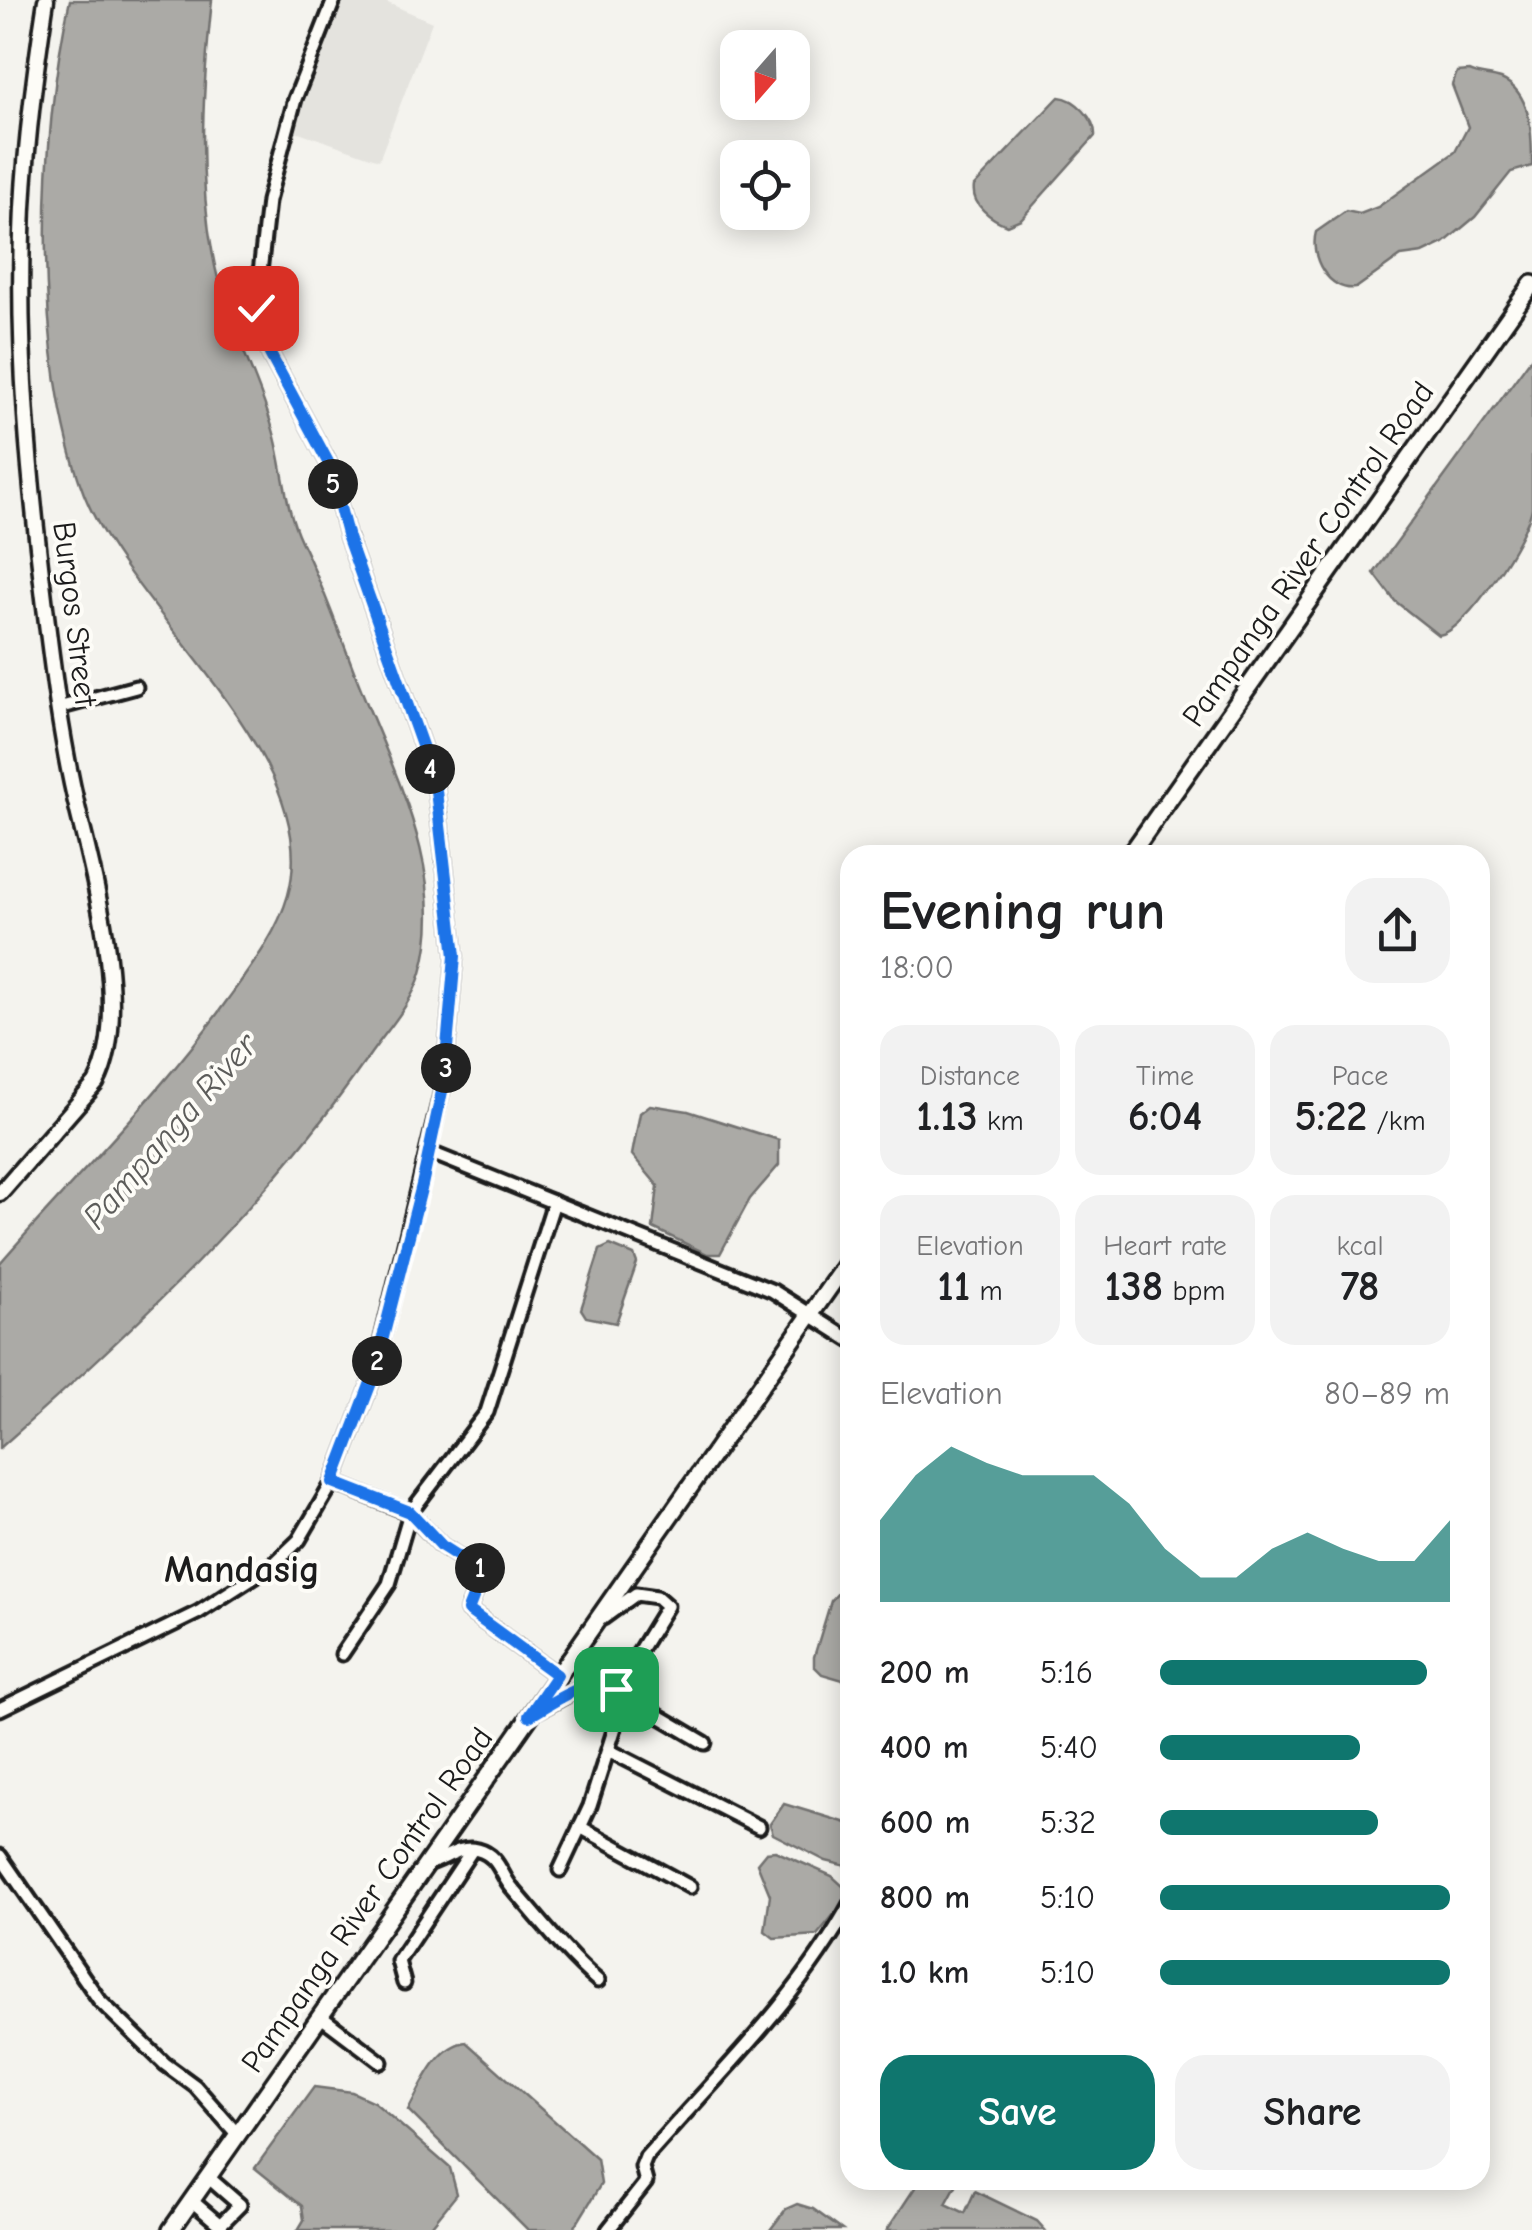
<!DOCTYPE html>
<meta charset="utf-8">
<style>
body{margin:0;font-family:"Comic Neue",sans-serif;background:#f2f2f2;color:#202124;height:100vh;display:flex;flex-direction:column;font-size:38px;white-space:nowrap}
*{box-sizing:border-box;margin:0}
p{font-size:32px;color:#757577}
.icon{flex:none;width:55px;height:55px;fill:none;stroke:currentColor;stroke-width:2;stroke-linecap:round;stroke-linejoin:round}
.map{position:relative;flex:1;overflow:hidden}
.sheet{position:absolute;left:840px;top:845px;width:650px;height:1345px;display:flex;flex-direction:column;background:#fff;border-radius:30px;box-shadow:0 5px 25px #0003}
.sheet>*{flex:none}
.needle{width:65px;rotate:200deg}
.buttons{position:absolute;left:720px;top:30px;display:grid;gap:20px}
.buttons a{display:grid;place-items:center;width:90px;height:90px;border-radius:20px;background:#fff;box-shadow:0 5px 25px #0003;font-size:50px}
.pin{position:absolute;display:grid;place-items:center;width:85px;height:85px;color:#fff;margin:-42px;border-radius:20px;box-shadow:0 5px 15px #0006}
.km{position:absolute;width:50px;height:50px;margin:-25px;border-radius:50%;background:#222;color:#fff;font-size:28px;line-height:50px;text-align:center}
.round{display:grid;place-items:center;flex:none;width:105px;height:105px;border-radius:30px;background:#f2f2f2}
.headline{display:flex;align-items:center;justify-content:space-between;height:170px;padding:0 40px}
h1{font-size:55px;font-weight:600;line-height:75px}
.stats{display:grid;grid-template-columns:repeat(3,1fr);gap:15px;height:170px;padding:10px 40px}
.stats div{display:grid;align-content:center;border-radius:25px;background:#f2f2f2;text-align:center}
.stats b{font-size:42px;font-weight:600}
.stats small{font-size:28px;font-weight:400}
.stats p{font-size:28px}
.chart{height:280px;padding:20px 40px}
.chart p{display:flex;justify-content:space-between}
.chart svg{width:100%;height:180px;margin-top:10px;fill:#0f766e;opacity:.7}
.action{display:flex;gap:20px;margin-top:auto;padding:20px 40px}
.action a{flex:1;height:115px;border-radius:30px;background:#0f766e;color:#fff;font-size:40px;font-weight:600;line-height:115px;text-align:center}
.action a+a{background:#f2f2f2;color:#202124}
ul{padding:0 40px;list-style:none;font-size:32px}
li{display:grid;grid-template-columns:160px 120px 1fr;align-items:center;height:75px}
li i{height:25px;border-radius:12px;background:#0f766e}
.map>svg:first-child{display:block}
.built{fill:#e4e3de}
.water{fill:#abaaa6;stroke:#72716f;stroke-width:2.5}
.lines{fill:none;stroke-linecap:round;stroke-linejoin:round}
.minor-casing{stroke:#1c1c1c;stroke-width:19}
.tertiary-casing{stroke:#1c1c1c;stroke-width:21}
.secondary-casing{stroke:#1c1c1c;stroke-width:22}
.minor{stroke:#fdfcf7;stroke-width:11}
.tertiary{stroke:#fdfcf7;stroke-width:14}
.secondary{stroke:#fdfcf7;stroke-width:15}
.route-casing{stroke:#fff;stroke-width:20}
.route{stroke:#1a73e8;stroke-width:12}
.labels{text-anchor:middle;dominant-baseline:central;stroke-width:8;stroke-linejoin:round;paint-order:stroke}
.street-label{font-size:32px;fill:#1c1c1c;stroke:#fdfcf7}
.water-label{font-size:35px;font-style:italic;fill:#5c5c5a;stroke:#fdfcf7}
.quarter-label{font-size:38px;font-weight:bold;fill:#1c1c1c;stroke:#fdfcf7}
</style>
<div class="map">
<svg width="1532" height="2230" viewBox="0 0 1532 2230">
<rect width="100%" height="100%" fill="#f4f3ee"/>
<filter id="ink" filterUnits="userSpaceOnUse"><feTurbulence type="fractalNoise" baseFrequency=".01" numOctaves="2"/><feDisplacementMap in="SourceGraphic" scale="20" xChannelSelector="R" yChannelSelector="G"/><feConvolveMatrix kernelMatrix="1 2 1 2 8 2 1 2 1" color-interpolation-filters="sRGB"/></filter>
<g filter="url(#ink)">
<!-- built -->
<polygon class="built" points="337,0 381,0 432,22 379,160 290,129"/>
<!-- water -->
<g class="water">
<path d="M70 0H212C203 85 197 171 213 256 224 320 259 375 275 437 284 472 285 507 301 541 326 591 342 642 363 694 397 779 449 878 421 973 411 1005 388 1029 369 1056 263 1208 138 1326 0 1448V1263C77 1175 160 1095 228 999 251 967 277 934 288 895 326 758 132 616 84 494 33 361 38 138 70 0Z"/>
<path d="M1469 71C1479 76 1490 75 1501 79 1532 92 1532 134 1532 166L1511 172 1475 217 1444 243 1423 253 1401 256 1356 288C1328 292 1309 256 1316 232L1346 211 1360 214 1378 207 1455 152 1468 127 1452 85 1457 72Z"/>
<path d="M1059 97C1075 98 1096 119 1095 136L1021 219 1007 225C991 219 971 205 974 186Z"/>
<path d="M1532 357C1532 406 1532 458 1532 507 1530 531 1466 634 1438 635L1395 601 1374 573Z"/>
<polygon points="650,1105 688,1111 779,1140 779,1165 750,1199 720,1254 707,1254 653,1228 658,1186 632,1155 640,1113"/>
<polygon points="610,1245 634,1255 637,1263 616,1323 586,1317 581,1309 600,1250"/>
<polygon points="850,1591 850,1682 822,1674 814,1666 814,1657 831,1601 839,1592"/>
<polygon points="784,1804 850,1824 850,1867 826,1861 773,1834 770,1824"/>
<polygon points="775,1851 832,1876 844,1887 844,1902 817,1935 774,1938 765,1931 770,1895 757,1863 766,1852"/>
<path d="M466 2042 597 2159 601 2184 573 2230H528L408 2110C421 2087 436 2046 466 2042Z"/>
<polygon points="314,2087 352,2092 374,2102 450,2168 457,2194 428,2230 298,2230 304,2220 302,2206 255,2168"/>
<polygon points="920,2180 959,2180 946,2204 965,2213 975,2191 1037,2221 1045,2230 887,2230"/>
<polygon points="797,2204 813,2209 842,2230 770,2230 786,2209"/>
</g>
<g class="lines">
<defs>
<g id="minor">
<polyline points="58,708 136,687"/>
<polyline points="429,1152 773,1291 850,1340"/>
<polyline points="333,1482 410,1513 442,1546 483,1572 468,1610 557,1675"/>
<polyline points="603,1618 636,1594 657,1597 667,1606 616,1689"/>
<polyline points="342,1654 389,1584 410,1513 487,1412 554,1202"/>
<polyline points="625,1696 705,1743"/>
<polyline points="0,1709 199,1612 275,1563 299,1540 333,1482 372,1380 444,1082 455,956 435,782 348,538 328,462 270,354 256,308 268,201 295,99 334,0"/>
<polyline points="533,1713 576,1690 610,1685 625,1696 590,1806 560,1870"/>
<polyline points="610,1751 759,1827"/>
<polyline points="580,1827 690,1887"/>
<polyline points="0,1856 100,2001 165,2064 195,2086 238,2135"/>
<path d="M426 1864C444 1861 457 1845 478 1850 500 1856 500 1875 513 1889 539 1919 569 1957 598 1981"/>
<polyline points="404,1983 398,1961 472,1850"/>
<polyline points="320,2016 381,2062"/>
<polyline points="192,2201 220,2225 240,2205 208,2177"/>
<path d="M608 2230 646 2182 642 2167 646 2157C717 2076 798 1999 850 1904"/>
</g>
<path id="tertiary" d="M0 1193 96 1083C131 1018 96 884 79 815 61 741 52 666 43 590 29 474 18 352 22 234 24 156 34 77 46 0"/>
<g id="secondary">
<polyline points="1130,855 1532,284"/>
<polyline points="171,2230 850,1258"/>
</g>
</defs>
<!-- minor casing -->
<use href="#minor" class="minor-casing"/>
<!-- tertiary casing -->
<use href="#tertiary" class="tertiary-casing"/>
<!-- secondary casing -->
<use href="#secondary" class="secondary-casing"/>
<!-- minor -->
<use href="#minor" class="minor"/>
<!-- tertiary -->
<use href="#tertiary" class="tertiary"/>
<!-- secondary -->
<use href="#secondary" class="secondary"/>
</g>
</g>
<g class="lines" filter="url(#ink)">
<defs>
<path id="route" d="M256 308 270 354 328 462 348 538 435 782 455 956 444 1082 422 1185 372 1380 333 1482 410 1512 442 1546 483 1572 468 1610 557 1675 529 1716C553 1703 589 1674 616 1689"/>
</defs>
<!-- route casing -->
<use href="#route" class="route-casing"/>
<!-- route -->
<use href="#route" class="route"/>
</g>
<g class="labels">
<!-- street labels -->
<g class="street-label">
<text transform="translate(1308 554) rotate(-55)">Pampanga River Control Road</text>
<text transform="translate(75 614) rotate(83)">Burgos Street</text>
<text transform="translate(367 1900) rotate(-55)">Pampanga River Control Road</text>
</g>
<!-- water labels -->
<g class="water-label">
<text transform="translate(170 1131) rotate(-49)">Pampanga River</text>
</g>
<!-- quarter labels -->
<g class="quarter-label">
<text x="242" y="1570">Mandasig</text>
</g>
</g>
</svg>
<div class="buttons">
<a><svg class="needle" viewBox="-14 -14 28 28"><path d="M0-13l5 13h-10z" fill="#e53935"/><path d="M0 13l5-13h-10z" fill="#757577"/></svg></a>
<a><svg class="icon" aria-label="locate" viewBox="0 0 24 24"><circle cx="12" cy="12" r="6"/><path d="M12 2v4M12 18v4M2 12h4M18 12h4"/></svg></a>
</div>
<div class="pin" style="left:616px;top:1689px;background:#1e9e55"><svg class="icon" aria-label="arrive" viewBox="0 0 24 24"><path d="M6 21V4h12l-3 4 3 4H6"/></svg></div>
<div class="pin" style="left:256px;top:308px;background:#d93025"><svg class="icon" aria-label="check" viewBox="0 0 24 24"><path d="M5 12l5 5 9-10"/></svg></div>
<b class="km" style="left:480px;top:1568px">1</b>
<b class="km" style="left:377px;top:1361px">2</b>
<b class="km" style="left:446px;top:1068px">3</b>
<b class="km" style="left:430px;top:769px">4</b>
<b class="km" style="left:333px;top:484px">5</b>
<section class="sheet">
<div class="headline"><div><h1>Evening run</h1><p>18:00</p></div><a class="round"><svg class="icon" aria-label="share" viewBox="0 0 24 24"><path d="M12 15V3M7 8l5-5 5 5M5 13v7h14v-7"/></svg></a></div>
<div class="stats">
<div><p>Distance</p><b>1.13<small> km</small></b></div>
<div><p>Time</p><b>6:04</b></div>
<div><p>Pace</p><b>5:22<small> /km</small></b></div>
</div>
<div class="stats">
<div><p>Elevation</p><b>11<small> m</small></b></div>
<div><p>Heart rate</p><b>138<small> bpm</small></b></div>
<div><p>kcal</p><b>78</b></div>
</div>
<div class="chart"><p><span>Elevation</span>80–89 m</p>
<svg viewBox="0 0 160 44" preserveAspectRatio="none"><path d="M0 44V24L10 13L20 6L30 10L40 13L50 13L60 13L70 20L80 31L90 38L100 38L110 31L120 27L130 31L140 34L150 34L160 24V44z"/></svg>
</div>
<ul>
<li><b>200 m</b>5:16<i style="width:92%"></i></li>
<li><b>400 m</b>5:40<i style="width:69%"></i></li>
<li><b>600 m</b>5:32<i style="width:75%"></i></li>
<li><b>800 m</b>5:10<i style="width:100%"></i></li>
<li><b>1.0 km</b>5:10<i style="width:100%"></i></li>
</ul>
<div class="action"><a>Save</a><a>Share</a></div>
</section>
</div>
